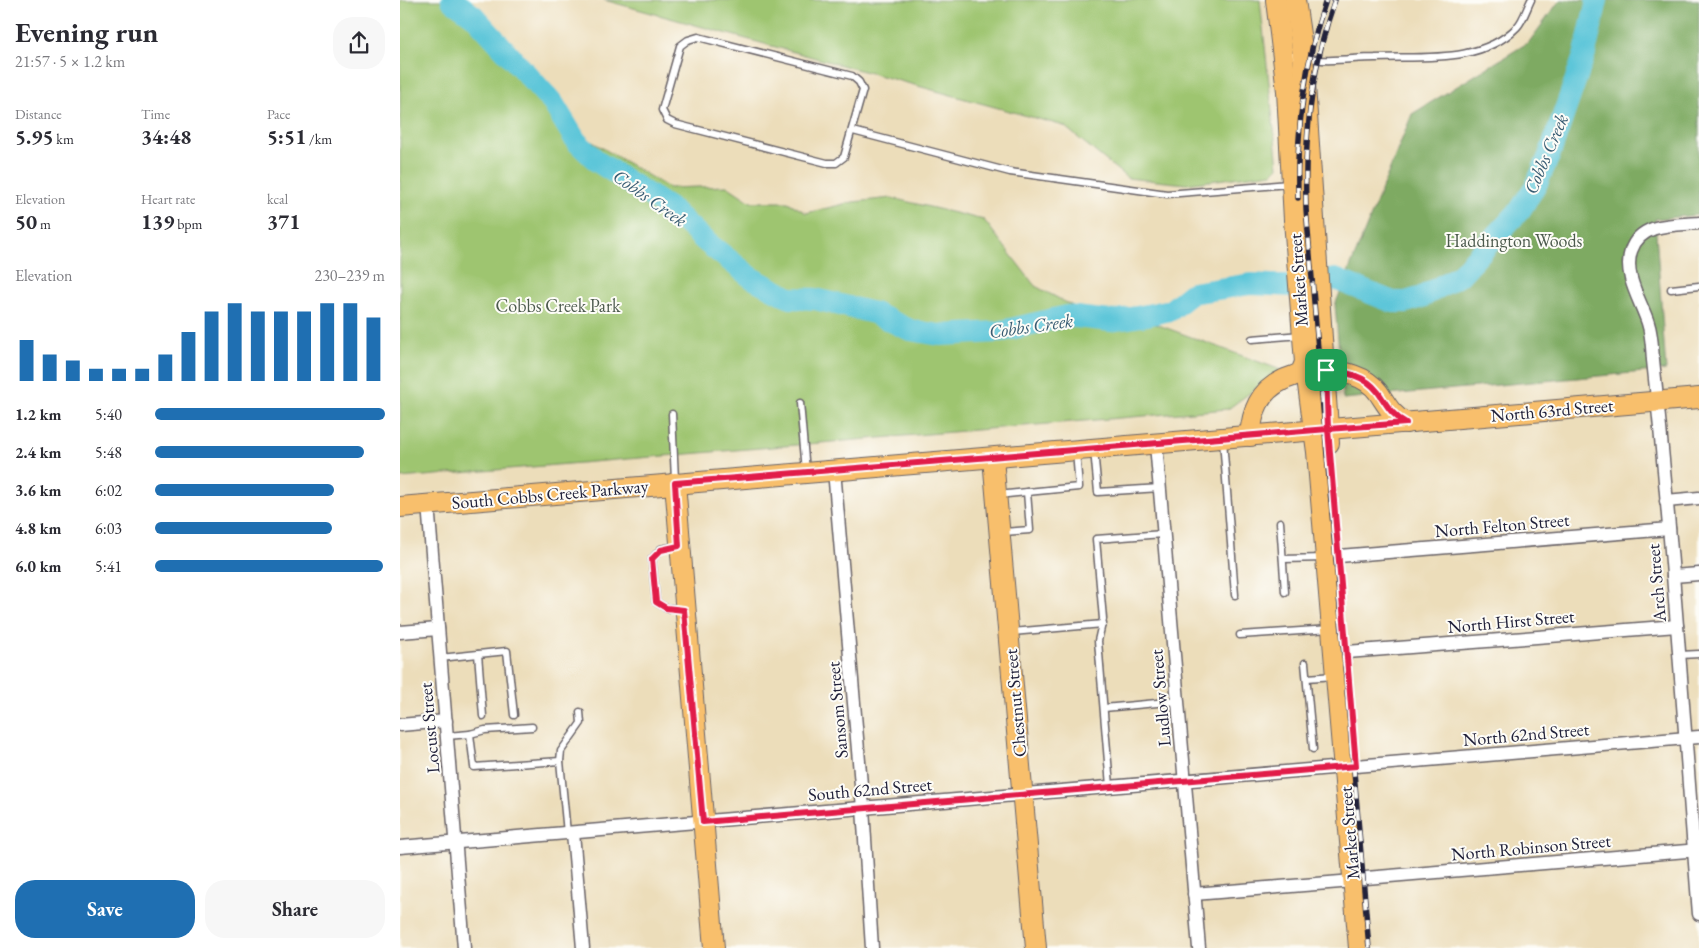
<!DOCTYPE html>
<meta charset="utf-8">
<style>
body{margin:0;font-family:"EB Garamond",serif;background:#f7f7f7;color:#2b2b33;height:100vh;display:flex;flex-direction:column;font-size:19px;white-space:nowrap}
*{box-sizing:border-box;margin:0}
p{font-size:16px;color:#7c7c81}
.icon{flex:none;width:28px;height:28px;fill:none;stroke:currentColor;stroke-width:2;stroke-linecap:round;stroke-linejoin:round}
.map{position:relative;flex:1;overflow:hidden}
.details{display:flex;flex-direction:column;background:#fff;width:400px}
.details>*{flex:none}
.pin{position:absolute;display:grid;place-items:center;width:42px;height:42px;color:#fff;margin:-21px;border-radius:10px;box-shadow:0 2px 8px #0006}
.round{display:grid;place-items:center;flex:none;width:52px;height:52px;border-radius:20px;background:#f7f7f7}
.overview{display:flex;align-items:center;justify-content:space-between;height:85px;padding:0 15px}
h1{font-size:28px;font-weight:700;line-height:38px}
.stats{display:grid;grid-template-columns:repeat(3,1fr);gap:8px;height:85px;padding:5px 15px}
.stats div{display:grid;align-content:center}
.stats b{font-size:21px;font-weight:700}
.stats small{font-size:14px;font-weight:400}
.stats p{font-size:14px}
.chart{height:140px;padding:10px 15px}
.chart p{display:flex;justify-content:space-between}
.chart svg{width:100%;height:90px;margin-top:5px;stroke:#1f6fb2;stroke-width:6}
.action{display:flex;gap:10px;margin-top:auto;padding:10px 15px}
.action a{flex:1;height:58px;border-radius:20px;background:#1f6fb2;color:#fff;font-size:20px;font-weight:700;line-height:58px;text-align:center}
.action a+a{background:#f7f7f7;color:#2b2b33}
ul{padding:0 15px;list-style:none;font-size:16px}
li{display:grid;grid-template-columns:80px 60px 1fr;align-items:center;height:38px}
li i{height:12px;border-radius:6px;background:#1f6fb2}
main{display:flex;flex:1;min-height:0}
.map>svg:first-child{display:block}
.green{fill:#9ec570;stroke:#607456}
.forest{fill:#7eaa62;stroke:#50664e}
.lines{fill:none;stroke-linecap:round;stroke-linejoin:round}
.river{stroke:#5dc6d9;stroke-width:22}
.service-casing{stroke:#696367;stroke-width:9}
.minor-casing{stroke:#696367;stroke-width:15}
.primary-casing{stroke:#696367;stroke-width:22}
.service{stroke:#fff;stroke-width:6}
.minor{stroke:#fff;stroke-width:12}
.primary{stroke:#f8bf6c;stroke-width:20}
.rail-casing{stroke:#22223b;stroke-width:5.5}
.rail{stroke:#fdfcf7;stroke-width:4;stroke-dasharray:11;stroke-linecap:butt}
.route-casing{stroke:#fff;stroke-width:10}
.route{stroke:#e11d48;stroke-width:6}
.labels{text-anchor:middle;dominant-baseline:central;stroke-width:4;stroke-linejoin:round;paint-order:stroke}
.park-label{font-size:18px;fill:#4d5b4e;stroke:#fdfcf7}
.street-label{font-size:18px;fill:#22223b;stroke:#fdfcf7}
.water-label{font-size:19px;font-style:italic;fill:#375b72;stroke:#fdfcf7}
</style>
<main>
<section class="details">
<div class="overview"><div><h1>Evening run</h1><p>21:57 · 5 × 1.2 km</p></div><a class="round"><svg class="icon" aria-label="share" viewBox="0 0 24 24"><path d="M12 15V3M7 8l5-5 5 5M5 13v7h14v-7"/></svg></a></div>
<div class="stats">
<div><p>Distance</p><b>5.95<small> km</small></b></div>
<div><p>Time</p><b>34:48</b></div>
<div><p>Pace</p><b>5:51<small> /km</small></b></div>
</div>
<div class="stats">
<div><p>Elevation</p><b>50<small> m</small></b></div>
<div><p>Heart rate</p><b>139<small> bpm</small></b></div>
<div><p>kcal</p><b>371</b></div>
</div>
<div class="chart"><p><span>Elevation</span>230–239 m</p>
<svg viewBox="0 0 160 44" preserveAspectRatio="none"><path d="M5 44V24M15 44V31M25 44V34M35 44V38M45 44V38M55 44V38M65 44V31M75 44V20M85 44V10M95 44V6M105 44V10M115 44V10M125 44V10M135 44V6M145 44V6M155 44V13"/></svg>
</div>
<ul>
<li><b>1.2 km</b>5:40<i style="width:100%"></i></li>
<li><b>2.4 km</b>5:48<i style="width:91%"></i></li>
<li><b>3.6 km</b>6:02<i style="width:78%"></i></li>
<li><b>4.8 km</b>6:03<i style="width:77%"></i></li>
<li><b>6.0 km</b>5:41<i style="width:99%"></i></li>
</ul>
<div class="action"><a>Save</a><a>Share</a></div>
</section>
<div class="map">
<svg width="1299" height="948" viewBox="0 0 1299 948">
<rect width="100%" height="100%" fill="#fdfcf7"/>
<filter id="ink" filterUnits="userSpaceOnUse"><feTurbulence type="fractalNoise" baseFrequency=".02" numOctaves="2"/><feDisplacementMap in="SourceGraphic" scale="10" xChannelSelector="R" yChannelSelector="G"/><feConvolveMatrix kernelMatrix="1 2 1 2 8 2 1 2 1" color-interpolation-filters="sRGB"/></filter>
<filter id="wash" filterUnits="userSpaceOnUse"><feTurbulence type="fractalNoise" baseFrequency=".0096" numOctaves="4" result="noise"/><feDisplacementMap in="SourceGraphic" scale="20" xChannelSelector="R" yChannelSelector="G"/><feGaussianBlur stdDeviation="1.12" result="paint"/><feColorMatrix in="noise" values="0 0 0 0 0 0 0 0 0 0 0 0 0 0 0 0 0 1.4 0 .05"/><feComposite in="paint" operator="in"/></filter>
<g filter="url(#wash)">
<rect width="100%" height="100%" fill="#ecddba"/>
<!-- green -->
<g class="green">
<polygon points="0,0 64,0 181,135 269,188 327,186 351,202 388,202 406,213 453,202 492,198 584,220 635,286 686,313 734,316 881,370 828,409 0,478"/>
<polygon points="204,0 860,0 878,167 872,173 786,184 727,178 664,126"/>
</g>
<!-- forest -->
<polygon class="forest" points="1160,0 1299,0 1299,215 1255,219 1266,370 943,399 935,305 1012,114 1129,42"/>
<g class="lines">
<!-- river -->
<polyline class="river" points="52,0 74,16 153,103 176,141 198,162 272,210 305,241 352,278 390,298 415,299 474,313 510,330 540,335 598,332 667,316 711,321 742,316 771,310 792,293 851,284 893,286 935,279 993,302 1006,302 1022,297 1060,275 1120,210 1136,185 1149,156 1185,53 1197,0"/>
</g>
</g>
<g filter="url(#ink)">
<g class="lines">
<defs>
<g id="service">
<polygon points="298,37 452,76 459,82 463,90 444,157 436,163 427,163 275,124 267,120 262,110 280,46 288,40"/>
<path d="M884 56C901 55 906 58 922 60 939 61 958 58 975 58 1022 56 1081 64 1117 27 1123 21 1127 8 1131 0"/>
<polyline points="453,131 610,172 767,194 889,184"/>
<polyline points="1271,289 1299,286"/>
<polyline points="852,339 901,335"/>
<polyline points="400,403 406,471"/>
<polyline points="272,414 275,480"/>
<polyline points="823,440 835,595"/>
<polyline points="694,450 698,492 760,488"/>
<polyline points="598,495 627,492"/>
<polyline points="880,522 885,592"/>
<polyline points="603,532 630,530 627,492 679,487 676,452"/>
<polyline points="278,546 261,549 252,559 256,602 266,608 283,609"/>
<polyline points="883,559 924,558"/>
<polyline points="612,632 703,624"/>
<polyline points="840,635 930,629"/>
<polyline points="78,654 83,716"/>
<polyline points="1280,655 1299,654"/>
<polyline points="40,658 107,651 114,715"/>
<polyline points="905,663 913,749"/>
<polyline points="907,678 934,676"/>
<polyline points="704,708 778,701"/>
<polyline points="70,734 85,730 132,727"/>
<polyline points="47,736 70,734 74,767 160,761"/>
<polyline points="710,786 698,641 703,619 696,539 763,534"/>
<polyline points="167,833 160,761 161,751 181,723 180,712"/>
</g>
<g id="minor">
<path d="M1299 223C1275 225 1240 222 1231 251 1223 275 1241 301 1248 323 1252 335 1252 348 1253 360 1273 544 1284 729 1299 914"/>
<polyline points="756,444 799,948"/>
<polyline points="434,470 463,808 472,948"/>
<polyline points="1266,501 1299,498"/>
<polyline points="28,504 64,948"/>
<polyline points="939,556 1269,529"/>
<polyline points="1273,576 1299,574"/>
<polyline points="0,632 38,629"/>
<polyline points="947,652 1277,626"/>
<polyline points="0,725 46,721"/>
<polyline points="173,833 183,948"/>
<polyline points="0,847 1299,737"/>
<polyline points="966,878 1299,850"/>
<polyline points="794,894 953,881"/>
</g>
<g id="primary">
<polyline points="876,0 887,91 894,220 905,363 917,452 959,948"/>
<polyline points="895,0 903,55 929,443"/>
<path d="M925 370C945 372 965 375 978 392 987 405 991 415 1006 423"/>
<path d="M850 436C852 412 859 391 883 380 889 377 896 376 901 372L905 363"/>
<polyline points="593,458 636,948"/>
<polyline points="275,483 314,948"/>
<polyline points="0,507 1299,398"/>
</g>
</defs>
<!-- service casing -->
<use href="#service" class="service-casing"/>
<!-- minor casing -->
<use href="#minor" class="minor-casing"/>
<!-- primary casing -->
<use href="#primary" class="primary-casing"/>
<!-- service -->
<use href="#service" class="service"/>
<!-- minor -->
<use href="#minor" class="minor"/>
<!-- primary -->
<use href="#primary" class="primary"/>
<defs>
<g id="rail">
<path d="M935 0C911 67 904 137 906 208L969 948"/>
<path d="M898 198C896 130 904 64 926 0"/>
</g>
</defs>
<!-- rail casing -->
<use href="#rail" class="rail-casing"/>
<!-- rail -->
<use href="#rail" class="rail"/>
</g>
</g>
<g class="lines" filter="url(#ink)">
<defs>
<path id="route" d="M926 370 928 429 275 483 279 546 261 550 252 559 256 602 266 608 284 610 303 822 956 766 928 429 1006 423C991 415 987 405 978 392 965 375 945 372 926 370"/>
</defs>
<!-- route casing -->
<use href="#route" class="route-casing"/>
<!-- route -->
<use href="#route" class="route"/>
</g>
<g class="labels">
<!-- park labels -->
<g class="park-label">
<text x="1114" y="240">Haddington Woods</text>
<text x="158" y="305">Cobbs Creek Park</text>
</g>
<!-- street labels -->
<g class="street-label">
<text transform="translate(898 280) rotate(-94)">Market Street</text>
<text transform="translate(1152 410) rotate(-5)">North 63rd Street</text>
<text transform="translate(150 494) rotate(-5)">South Cobbs Creek Parkway</text>
<text transform="translate(1102 525) rotate(-5)">North Felton Street</text>
<text transform="translate(1256 583) rotate(-95)">Arch Street</text>
<text transform="translate(1111 621) rotate(-5)">North Hirst Street</text>
<text transform="translate(760 698) rotate(-95)">Ludlow Street</text>
<text transform="translate(615 703) rotate(-95)">Chestnut Street</text>
<text transform="translate(437 710) rotate(-95)">Sansom Street</text>
<text transform="translate(29 728) rotate(-95)">Locust Street</text>
<text transform="translate(1126 734) rotate(-5)">North 62nd Street</text>
<text transform="translate(470 789) rotate(-5)">South 62nd Street</text>
<text transform="translate(949 833) rotate(-95)">Market Street</text>
<text transform="translate(1131 847) rotate(-5)">North Robinson Street</text>
</g>
<!-- water labels -->
<g class="water-label">
<text transform="translate(1146 154) rotate(-67)">Cobbs Creek</text>
<text transform="translate(250 198) rotate(35)">Cobbs Creek</text>
<text transform="translate(631 326) rotate(-8)">Cobbs Creek</text>
</g>
</g>
</svg>
<div class="pin" style="left:926px;top:370px;background:#1e9e55"><svg class="icon" aria-label="arrive" viewBox="0 0 24 24"><path d="M6 21V4h12l-3 4 3 4H6"/></svg></div>
</div>
</main>
